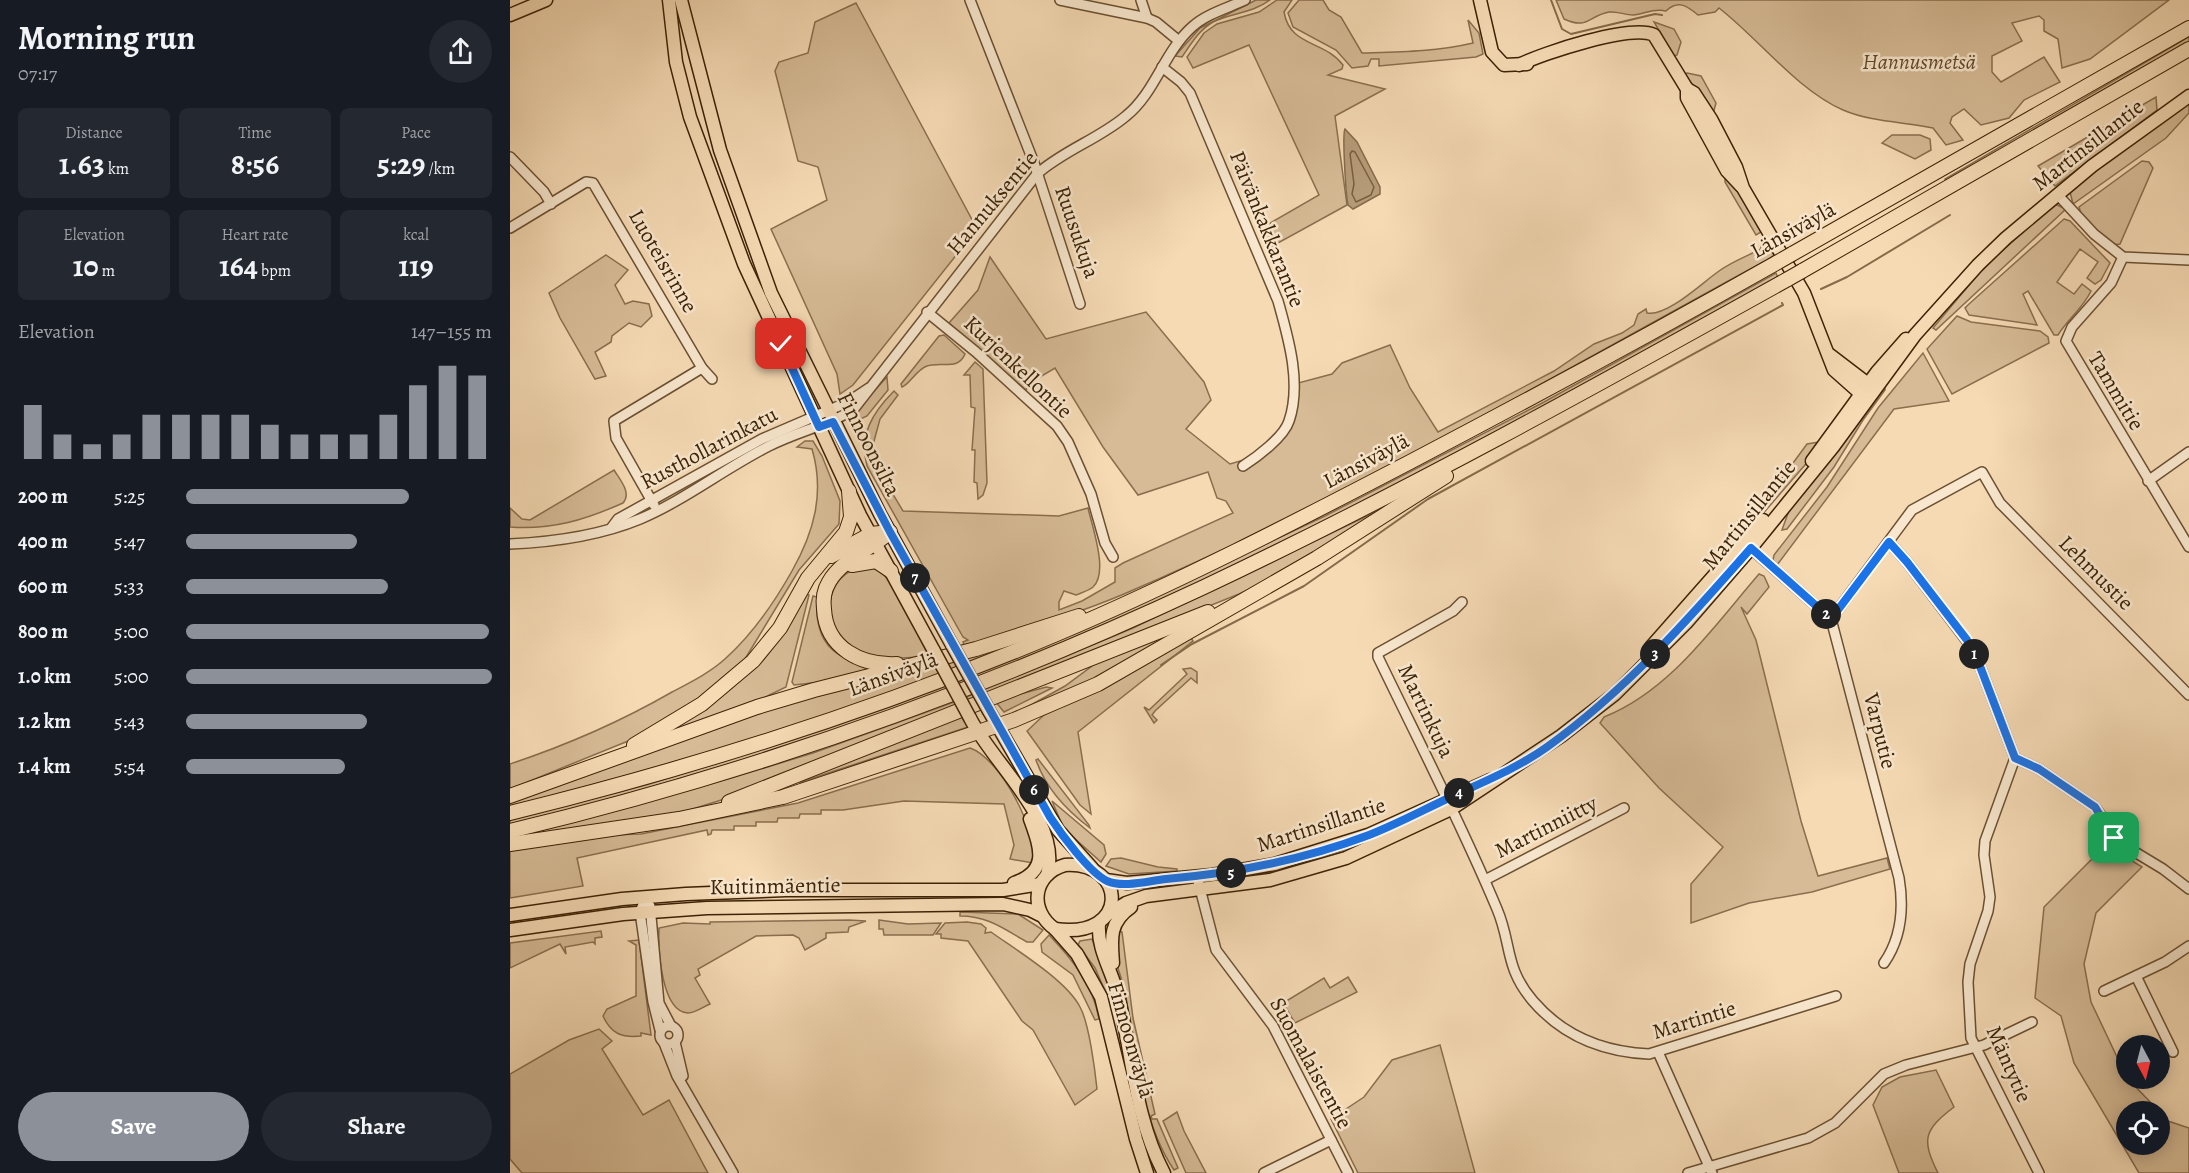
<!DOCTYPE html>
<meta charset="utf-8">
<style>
body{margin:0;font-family:Alegreya,serif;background:#242831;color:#f1f3f6;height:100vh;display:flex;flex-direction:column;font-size:22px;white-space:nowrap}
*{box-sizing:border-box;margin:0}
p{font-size:20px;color:#9ea1a6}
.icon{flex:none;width:33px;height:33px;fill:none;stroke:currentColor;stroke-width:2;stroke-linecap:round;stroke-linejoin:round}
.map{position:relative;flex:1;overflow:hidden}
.panel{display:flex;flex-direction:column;background:#171b24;width:510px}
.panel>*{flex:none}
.needle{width:39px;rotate:173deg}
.buttons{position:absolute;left:1606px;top:1035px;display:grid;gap:12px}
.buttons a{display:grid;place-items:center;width:54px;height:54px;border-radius:50%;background:#171b24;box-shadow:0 3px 15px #0003;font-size:30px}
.pin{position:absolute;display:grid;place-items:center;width:51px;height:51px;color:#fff;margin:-26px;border-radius:12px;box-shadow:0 3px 9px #0006}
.km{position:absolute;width:30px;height:30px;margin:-15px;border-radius:50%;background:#222;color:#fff;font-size:16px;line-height:30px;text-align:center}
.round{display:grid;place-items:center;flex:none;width:63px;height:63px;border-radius:32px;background:#242831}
.overview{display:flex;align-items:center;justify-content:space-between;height:102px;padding:0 18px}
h1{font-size:33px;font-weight:600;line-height:45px}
.figures{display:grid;grid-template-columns:repeat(3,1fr);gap:9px;height:102px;padding:6px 18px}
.figures div{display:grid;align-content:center;border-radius:9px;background:#242831;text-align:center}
.figures b{font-size:30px;font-weight:600}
.figures small{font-size:16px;font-weight:400}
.figures p{font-size:16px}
.chart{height:168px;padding:12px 18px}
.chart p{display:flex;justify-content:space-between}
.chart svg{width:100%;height:108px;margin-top:6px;stroke:#8c9099;stroke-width:6}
.action{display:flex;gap:12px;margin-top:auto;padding:12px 18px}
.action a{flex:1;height:69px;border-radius:36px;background:#8c9099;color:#fff;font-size:24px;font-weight:600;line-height:69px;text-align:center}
.action a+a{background:#242831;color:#f1f3f6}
ul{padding:0 18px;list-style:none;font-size:20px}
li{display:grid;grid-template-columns:96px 72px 1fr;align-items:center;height:45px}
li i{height:15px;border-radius:8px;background:#8c9099}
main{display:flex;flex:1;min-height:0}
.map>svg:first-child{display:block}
.green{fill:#d6bb96;stroke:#8a6e4e;stroke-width:1.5}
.water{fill:#b69b78;stroke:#866b4a;stroke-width:1.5}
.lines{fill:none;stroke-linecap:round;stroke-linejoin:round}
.shore{stroke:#7a5e3e;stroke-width:1.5}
.stream{stroke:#866b4a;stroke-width:2}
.minor-casing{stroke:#6b5031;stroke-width:12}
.major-casing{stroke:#3d2205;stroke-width:15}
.highway-casing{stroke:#3d2205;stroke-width:16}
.minor{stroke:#f8e7ce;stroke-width:9}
.major{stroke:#f5dab4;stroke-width:12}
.highway{stroke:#f5dab4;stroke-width:14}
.major-bridge-casing{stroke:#3d2205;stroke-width:15;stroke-linecap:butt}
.highway-bridge-casing{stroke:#3d2205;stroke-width:16;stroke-linecap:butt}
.major-bridge{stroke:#f5dab4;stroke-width:12}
.highway-bridge{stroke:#f5dab4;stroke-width:14}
.route-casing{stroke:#fff;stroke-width:12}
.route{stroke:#1a73e8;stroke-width:8}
.labels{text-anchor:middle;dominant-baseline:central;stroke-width:5;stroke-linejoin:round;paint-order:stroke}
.park-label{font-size:22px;font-style:italic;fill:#634829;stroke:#f8e7ce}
.street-label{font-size:22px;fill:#3d2205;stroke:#f8e7ce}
</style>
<main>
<section class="panel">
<div class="overview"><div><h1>Morning run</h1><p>07:17</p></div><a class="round"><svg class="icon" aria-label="share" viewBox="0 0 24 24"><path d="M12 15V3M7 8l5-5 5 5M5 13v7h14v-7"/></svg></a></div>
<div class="figures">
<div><p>Distance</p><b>1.63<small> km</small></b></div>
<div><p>Time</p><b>8:56</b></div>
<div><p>Pace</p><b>5:29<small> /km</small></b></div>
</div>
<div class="figures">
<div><p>Elevation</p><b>10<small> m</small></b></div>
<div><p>Heart rate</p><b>164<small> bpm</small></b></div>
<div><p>kcal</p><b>119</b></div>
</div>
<div class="chart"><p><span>Elevation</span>147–155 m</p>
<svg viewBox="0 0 160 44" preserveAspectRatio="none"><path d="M5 44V22M15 44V34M25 44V38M35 44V34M45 44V26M55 44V26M65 44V26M75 44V26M85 44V30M95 44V34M105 44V34M115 44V34M125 44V26M135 44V14M145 44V6M155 44V10"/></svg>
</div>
<ul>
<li><b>200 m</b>5:25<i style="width:73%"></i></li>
<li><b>400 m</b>5:47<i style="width:56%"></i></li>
<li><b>600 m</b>5:33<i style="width:66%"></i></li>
<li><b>800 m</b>5:00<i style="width:99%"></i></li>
<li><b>1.0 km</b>5:00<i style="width:100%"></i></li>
<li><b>1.2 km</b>5:43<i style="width:59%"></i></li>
<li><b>1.4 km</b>5:54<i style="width:52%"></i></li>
</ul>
<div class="action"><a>Save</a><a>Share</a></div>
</section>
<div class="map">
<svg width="1679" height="1173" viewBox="0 0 1679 1173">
<rect width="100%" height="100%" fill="#f5dab4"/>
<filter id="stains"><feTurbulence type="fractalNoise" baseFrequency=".00333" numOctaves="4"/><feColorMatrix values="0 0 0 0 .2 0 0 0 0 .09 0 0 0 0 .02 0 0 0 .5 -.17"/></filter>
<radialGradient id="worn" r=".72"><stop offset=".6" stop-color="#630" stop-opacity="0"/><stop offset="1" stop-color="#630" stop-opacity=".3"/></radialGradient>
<!-- green -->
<g class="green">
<path d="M746 0H760C741 14 723 12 703 22 689 30 681 44 672 57L665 56 690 28Z"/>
<path d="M767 0H782L774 12C780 47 814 40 833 65L832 69 818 75 875 89 825 116 837 205 759 248 750 229 809 195 739 45 683 68 677 57 694 33 707 24 749 12Z"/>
<path d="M789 0H813L819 10 831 17 852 53C890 52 925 52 963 43L958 20 969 33 973 54 966 57 869 66V59H861L858 66 842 68 826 50 783 27 778 13Z"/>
<path d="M1046 0H1659L1580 59 1552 68 1548 39 1534 31V20L1529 16 1502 23 1512 41 1482 56V72L1491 82 1534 57 1550 82 1514 100 1499 118 1471 125 1454 109 1442 117 1440 123 1453 140 1436 145 1423 128C1394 122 1361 122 1333 110 1287 90 1249 39 1209 8L1205 12 1188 15C1176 5 1168 0 1156 11 1143 8 1135 14 1123 15 1114 15 1108 11 1099 12 1078 16 1078 30 1054 19Z"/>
<polygon points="346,3 467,229 343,385 330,394 327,374 261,229 317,200 308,167 288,161 265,71 269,62 298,53 305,22"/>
<polygon points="1144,22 1164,29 1171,42 1167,55 1164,56"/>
<polygon points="1679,37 1679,43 1436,182 1435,179"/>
<polygon points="1177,73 1191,76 1206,103 1203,114 1174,75"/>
<polygon points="1646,97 1647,110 1545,186 1528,166"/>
<polygon points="1679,103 1679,113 1656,138 1563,204 1560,192 1567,184"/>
<polygon points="1382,135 1410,135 1420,139 1421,150 1405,159 1372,143"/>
<polygon points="1632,161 1639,162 1643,168 1610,244 1602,245 1572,217 1569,207"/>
<polygon points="1215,175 1227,189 1251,232 1246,235 1215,182"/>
<polygon points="1545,204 1556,209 1426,330 1423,328 1476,265"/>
<path d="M1554 219 1560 221 1600 263 1591 280 1585 284 1577 278 1588 262 1570 249 1547 282 1564 294 1572 284 1581 291C1573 308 1558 319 1548 335H1544L1518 291 1513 294 1527 325 1459 315 1455 308 1459 304Z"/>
<path d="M1255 240 1264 255 1257 260C1046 374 834 500 614 594 562 616 508 631 455 648L453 642 458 640 453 637 357 466C349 435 362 413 384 391L388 395 370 419 360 456 393 511 549 516 578 508C582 526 599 573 583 587 578 591 571 593 566 595L554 591 549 602V610L572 601 605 582V568L613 563 723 513 716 501 707 498 698 472 628 495 593 447 545 368 523 381 516 390 439 323 468 290 480 257 536 339 636 312 694 382 701 400 676 429 720 464 754 454 771 437 788 383 822 374 832 363 880 345 900 388 928 432 1044 371 1084 344 1112 333 1124 325 1128 314 1136 309 1137 313C1157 317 1193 282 1209 271 1221 262 1237 256 1251 249V243Z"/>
<polygon points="96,255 118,270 105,285 115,304 123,301 139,304 142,316 131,327 119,323 102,336 101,342 85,352 96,376 85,379 50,318 39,293"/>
<path d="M1266 273 1268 278C1027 411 785 549 530 653 357 723 180 780 0 825V820L136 785 285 739 611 612 815 516 1034 402Z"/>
<polygon points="1447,316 1461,322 1530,331 1538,337 1539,343 1442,394 1417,349"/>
<path d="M434 335 455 354C448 371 431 361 417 366 406 370 400 384 392 387L391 384 429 336Z"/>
<polygon points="1413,353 1439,401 1384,409 1267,565 1263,560 1264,555 1317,487 1368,408"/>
<polygon points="465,362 473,369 477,483 473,495 468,499 467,483 464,482 465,450 462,450 465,408 461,407 460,375 454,375"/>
<polygon points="377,377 378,390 357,416 344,422 338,419"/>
<polygon points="1375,382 1375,390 1353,420 1324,467 1277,529 1272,530 1282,502"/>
<path d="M295 441H303L312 456 330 501 329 524 289 570 235 659 194 695 128 737 0 789V764C57 745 110 722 162 692 181 682 201 672 216 658 244 633 264 603 282 571 304 532 315 493 302 449L287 447Z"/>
<polygon points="1309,442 1301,458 1244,524 1230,526 1228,521 1238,519 1244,511 1247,512 1297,444"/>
<path d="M104 470C110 480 122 493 113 503 75 520 42 530 0 527V508L12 519 20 520Z"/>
<polygon points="876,507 766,577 729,594 224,796 170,813 0,839 218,779 303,753 444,702 623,628"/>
<path d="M363 565 382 583 419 656C395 658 373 661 350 652 317 640 308 590 340 571 346 567 356 567 363 565Z"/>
<path d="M1249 574 1254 576 1259 587 1237 614 1231 607 1246 640 1291 821 1308 876 1377 858 1380 869 1302 892 1239 903 1181 923V884L1213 847 1149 788 1090 723 1094 717C1160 691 1204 626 1249 574Z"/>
<polygon points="296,593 299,595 276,687 243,703 150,736 194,708"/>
<path d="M303 596 307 597C303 648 329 662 374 668L320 681 284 685 282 682Z"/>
<polygon points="671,628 593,675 510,711 555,686 593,658"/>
<polygon points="680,636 683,641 568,732 581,814 570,805 517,731 534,715 599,683"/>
<path d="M500 644C340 715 169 762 0 807V801L239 714Z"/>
<polygon points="681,668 687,672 687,683 681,678 645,711 642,715 647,720 644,723 634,707 639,710 677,674 673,669"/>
<polygon points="536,687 542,688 494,712 485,701"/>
<polygon points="452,714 458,727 291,782 292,780"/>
<path d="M460 748C490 758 529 832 523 863L500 859 504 845 494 804 394 801 333 810H311V814H290L289 818H268L267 822H246V826H224V830H202L201 834 198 835 197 830 67 858 73 886 0 898V850L100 835 131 834 288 803Z"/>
<path d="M528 759 579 825 580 828C556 810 536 789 526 760Z"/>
<polygon points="542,801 594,845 596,854 591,862 554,829"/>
<polygon points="1596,845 1632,867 1586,913 1574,964 1581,1002 1617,1078 1649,1111 1617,1112 1617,1144 1650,1144 1650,1112 1658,1121 1679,1128 1679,1173 1629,1173 1564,1063 1551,1016 1525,998 1534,907"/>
<polygon points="611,858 648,867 667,869 667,871 619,874 596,866 601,859"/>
<path d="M450 912 508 914 533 930 523 942H517C494 929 478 916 450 916Z"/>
<path d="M339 920 356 921 339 927 338 932 316 933V938L295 950 289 938 283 935 246 936 188 969 190 975 185 978 200 1004C193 1007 185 1013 178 1013 151 1012 148 948 149 928L173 923 200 924V922Z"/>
<polygon points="369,920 398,924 431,923 423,935 374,935 373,929 369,929"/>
<path d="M457 922 471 924 476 928 475 933 481 932C506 950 556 980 570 1007 579 1023 585 1070 587 1089L565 1105 523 1030 512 1021 458 941 431 938V934H426L435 923Z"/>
<path d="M606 929 612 932 623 1018 645 1114 641 1116 642 1119H647L668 1168 664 1170C632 1123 625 1052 616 997 614 982 606 967 604 952 604 944 606 936 606 929Z"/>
<polygon points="91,931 92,937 85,938 85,944 83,942 55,947 56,954 50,944 0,968 0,943"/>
<path d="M539 935C563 960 583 985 589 1019L585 1020 563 975 532 952 531 944Z"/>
<polygon points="582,939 602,994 599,1000 585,968 568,945 570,941"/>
<path d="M129 940 141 1035 131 1033V1036C112 1038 101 1034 93 1016L97 1009 126 996V945L119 941Z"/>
<polygon points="838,977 847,992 785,1023 773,1003 814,978 820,988"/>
<polygon points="89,1029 102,1041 92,1049 133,1115 159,1100 198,1173 12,1173 0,1159 0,1074 59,1040"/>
<polygon points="930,1045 965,1173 848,1173 821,1119 854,1097 882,1060"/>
<path d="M1426 1070 1444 1107C1414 1130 1411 1139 1428 1173H1389L1363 1105 1372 1087 1390 1077Z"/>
<polygon points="667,1112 674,1131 696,1173 676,1173 653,1121"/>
</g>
<!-- water -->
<path class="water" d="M835 129 847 142 870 187V194L843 209 838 205C836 197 832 134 835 129Z"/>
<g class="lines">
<!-- shore -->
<polygon class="shore" points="842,151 845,152 864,187 861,195 846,202 842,194 844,184 840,154"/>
<!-- stream -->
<g class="stream">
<polyline points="1041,0 1052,29 1061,34 1145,14 1152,15"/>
<polyline points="1281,228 1286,231 1300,227"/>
<polyline points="1244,251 1247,259"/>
<polyline points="1311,289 1337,277 1440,215"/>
<polyline points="651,665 682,644 794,586 918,499 1273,305 1272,303"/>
</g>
<defs>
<g id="minor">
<polyline points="460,0 524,163 570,304"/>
<polyline points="550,0 637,18 646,22 669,41"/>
<polyline points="631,0 637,18"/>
<path d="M652 67 671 82 680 93 768 301C778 337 792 383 779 421 774 437 747 457 733 466"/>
<polyline points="0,157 34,192 41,204"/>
<polyline points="1547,194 1584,234 1613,257 1679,260"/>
<polyline points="0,228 76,182 83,183 192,368 202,379"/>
<polyline points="1613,257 1601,283 1562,327 1556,341 1679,547"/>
<polyline points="417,312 466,352 547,426 558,442 581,494 595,543 603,557"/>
<polyline points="1638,481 1679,452"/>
<polyline points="144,505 106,438 104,421 192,368"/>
<polyline points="102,527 108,519 252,439 338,402 359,388"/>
<polyline points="1379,542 1397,562 1457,641 1468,661 1505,758 1475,841 1474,855 1480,897 1478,911 1460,964 1458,982 1461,1038 1529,1173"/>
<path d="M0 544C45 542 89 536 130 519 175 500 215 468 259 446 286 432 316 426 343 410L527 174C554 150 589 139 616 116 645 93 654 52 682 27 696 14 718 8 735 0"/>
<path d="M1237 545 1321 619 1389 878C1394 908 1392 937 1374 963"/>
<path d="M952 602 943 611 868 653V657C908 740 951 823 987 909 1002 944 994 967 1023 1001 1053 1036 1094 1052 1139 1054L1326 996"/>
<polyline points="1321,619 1402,510 1472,472 1490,503 1679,695"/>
<polyline points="1505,758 1529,769 1585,807 1610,843 1653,869 1679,889"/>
<polyline points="687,877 706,950 763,1026 838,1173"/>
<polyline points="975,880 1114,808"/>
<polyline points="136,897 130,912 143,1002 150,1030"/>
<polyline points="140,906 149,1003 161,1026"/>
<polyline points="1626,976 1663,1052"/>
<polyline points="1594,991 1655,962 1679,946"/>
<circle cx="159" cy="1035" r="9"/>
<polyline points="165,1042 173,1076"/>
<polyline points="154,1043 167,1076 223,1173"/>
<polyline points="1148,1052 1202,1173"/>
<polyline points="754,1173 821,1140"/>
<polyline points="1178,1173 1298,1138 1325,1123 1374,1074 1396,1065 1474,1045 1522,1022"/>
</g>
<g id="major">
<polyline points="159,0 166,62 180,117 234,264 350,515 424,651"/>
<polyline points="171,0 210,150 261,293 370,514 442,645"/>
<polyline points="970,0 982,52 994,65 1017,64"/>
<polyline points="0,15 36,0"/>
<path d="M1009 65C1033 53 1121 24 1144 35L1177 89V98L1217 171 1231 186"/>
<polyline points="1177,89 1184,93 1201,119 1226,167 1233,188 1294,293 1324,370 1351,394 1358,394"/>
<polyline points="1320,355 1358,384 1361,391"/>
<polyline points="1302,461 1367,372 1396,339"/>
<polyline points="1141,647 1253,520"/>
<polyline points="479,711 548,830 582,868"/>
<path d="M460 718C483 764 553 822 537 875"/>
<path d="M555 865C617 861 621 940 545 929 518 910 523 874 555 865Z"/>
<polyline points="596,880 617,883 702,875 765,864 858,835 980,780"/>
<path d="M504 883C540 871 530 847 520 819"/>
<polyline points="598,914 616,903 636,896 760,880 836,858 941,809 1051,736 1105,694 1176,623 1241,548 1323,447 1405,335 1468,265 1496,238 1582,166 1679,96"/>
<polyline points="0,915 112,899 176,894 276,890 493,890 530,884"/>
<path d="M589 924C587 949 602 971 608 995 622 1053 625 1119 654 1173"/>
<polyline points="545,929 567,954 591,997 626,1139 637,1173"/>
<polyline points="0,930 113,914 197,908 493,904 520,910 530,915"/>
<path d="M603 963C601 939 599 922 621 907"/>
</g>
<g id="highway">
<polyline points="1282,254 1679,28"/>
<polyline points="1292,271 1679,49"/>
<path d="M380 532C361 549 331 560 319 582 314 590 313 601 314 609 316 648 351 666 387 664"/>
<polyline points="321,556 361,534 380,532"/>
<polyline points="342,565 366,561 381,571"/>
<polyline points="124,745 192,704 243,661 270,628 298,578 336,532 341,517 339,491"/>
<polyline points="0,796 247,707 304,690 466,649 569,616"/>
<polyline points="219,802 698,612"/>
<path d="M0 813C187 767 372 708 549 633 669 582 785 522 900 462 1024 397 1146 331 1268 262"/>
<path d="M0 831C239 774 472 691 694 587 893 493 1086 386 1278 279"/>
<polyline points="0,844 169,819 273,797 504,720 588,684 807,558 936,476"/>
</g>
</defs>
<!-- minor casing -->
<use href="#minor" class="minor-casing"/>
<!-- major casing -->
<use href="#major" class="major-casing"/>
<!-- highway casing -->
<use href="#highway" class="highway-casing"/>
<!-- minor -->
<use href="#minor" class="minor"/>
<!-- major -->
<use href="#major" class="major"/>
<!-- highway -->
<use href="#highway" class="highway"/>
<defs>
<g id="major-bridge">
<polyline points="442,645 479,711"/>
<polyline points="424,651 460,718"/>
</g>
<g id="highway-bridge">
<polyline points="1268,262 1282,254"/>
<polyline points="1278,279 1292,271"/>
</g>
</defs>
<!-- major-bridge casing -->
<use href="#major-bridge" class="major-bridge-casing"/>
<!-- highway-bridge casing -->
<use href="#highway-bridge" class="highway-bridge-casing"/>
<!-- major-bridge -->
<use href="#major-bridge" class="major-bridge"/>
<!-- highway-bridge -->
<use href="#highway-bridge" class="highway-bridge"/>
</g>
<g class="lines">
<defs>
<path id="route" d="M271 344 309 427 323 422 380 532 540 817C551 834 579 872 597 881 613 888 638 881 656 879 726 873 793 860 859 835 887 824 913 810 941 797 975 781 1006 769 1037 747 1115 691 1178 620 1241 548L1321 619 1379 542 1397 562 1457 640 1468 661 1505 758 1529 769 1585 807 1604 838"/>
</defs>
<!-- route casing -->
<use href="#route" class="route-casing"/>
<!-- route -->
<use href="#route" class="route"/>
</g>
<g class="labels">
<!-- park labels -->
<g class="park-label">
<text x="1409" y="62">Hannusmetsä</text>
</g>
<!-- street labels -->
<g class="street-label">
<text transform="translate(1578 145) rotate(-38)">Martinsillantie</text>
<text transform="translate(482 203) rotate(-50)">Hannuksentie</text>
<text transform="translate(757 229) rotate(68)">Päivänkakkarantie</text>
<text transform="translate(1283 230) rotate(-29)">Länsiväylä</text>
<text transform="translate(567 232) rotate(71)">Ruusukuja</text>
<text transform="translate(153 261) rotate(60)">Luoteisrinne</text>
<text transform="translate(508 367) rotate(43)">Kurjenkellontie</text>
<text transform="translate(1606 391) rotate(59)">Tammitie</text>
<text transform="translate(359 444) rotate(63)">Finnoonsilta</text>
<text transform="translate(199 448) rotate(-28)">Rusthollarinkatu</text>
<text transform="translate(856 461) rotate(-28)">Länsiväylä</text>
<text transform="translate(1239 515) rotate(-51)">Martinsillantie</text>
<text transform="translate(1586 573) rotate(45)">Lehmustie</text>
<text transform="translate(383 674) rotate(-20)">Länsiväylä</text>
<text transform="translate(916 711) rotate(64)">Martinkuja</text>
<text transform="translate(1370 731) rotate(76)">Varputie</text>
<text transform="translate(811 825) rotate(-18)">Martinsillantie</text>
<text transform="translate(1036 827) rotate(-27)">Martinniitty</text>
<text transform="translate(265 886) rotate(-1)">Kuitinmäentie</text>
<text transform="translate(1184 1020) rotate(-17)">Martintie</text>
<text transform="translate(621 1040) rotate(74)">Finnoonväylä</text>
<text transform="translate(801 1063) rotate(61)">Suomalaistentie</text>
<text transform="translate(1499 1064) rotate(66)">Mäntytie</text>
</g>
</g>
<rect width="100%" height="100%" filter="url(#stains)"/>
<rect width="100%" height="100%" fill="url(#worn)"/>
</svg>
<div class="buttons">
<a><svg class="needle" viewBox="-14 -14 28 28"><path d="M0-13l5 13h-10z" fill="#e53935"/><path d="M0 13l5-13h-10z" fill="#9ea1a6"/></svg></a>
<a><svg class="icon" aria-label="locate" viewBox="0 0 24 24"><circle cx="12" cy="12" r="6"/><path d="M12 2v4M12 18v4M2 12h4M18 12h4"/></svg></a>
</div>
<div class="pin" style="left:1604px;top:838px;background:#1e9e55"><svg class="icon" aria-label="arrive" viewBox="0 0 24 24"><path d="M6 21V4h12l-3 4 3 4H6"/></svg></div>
<div class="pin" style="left:271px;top:344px;background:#d93025"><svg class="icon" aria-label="check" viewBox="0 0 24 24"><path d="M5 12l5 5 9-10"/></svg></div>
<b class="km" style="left:1464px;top:654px">1</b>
<b class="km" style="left:1316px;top:614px">2</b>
<b class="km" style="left:1145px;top:654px">3</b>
<b class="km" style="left:949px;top:793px">4</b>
<b class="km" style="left:721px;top:873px">5</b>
<b class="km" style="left:524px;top:790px">6</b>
<b class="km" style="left:405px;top:578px">7</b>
</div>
</main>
